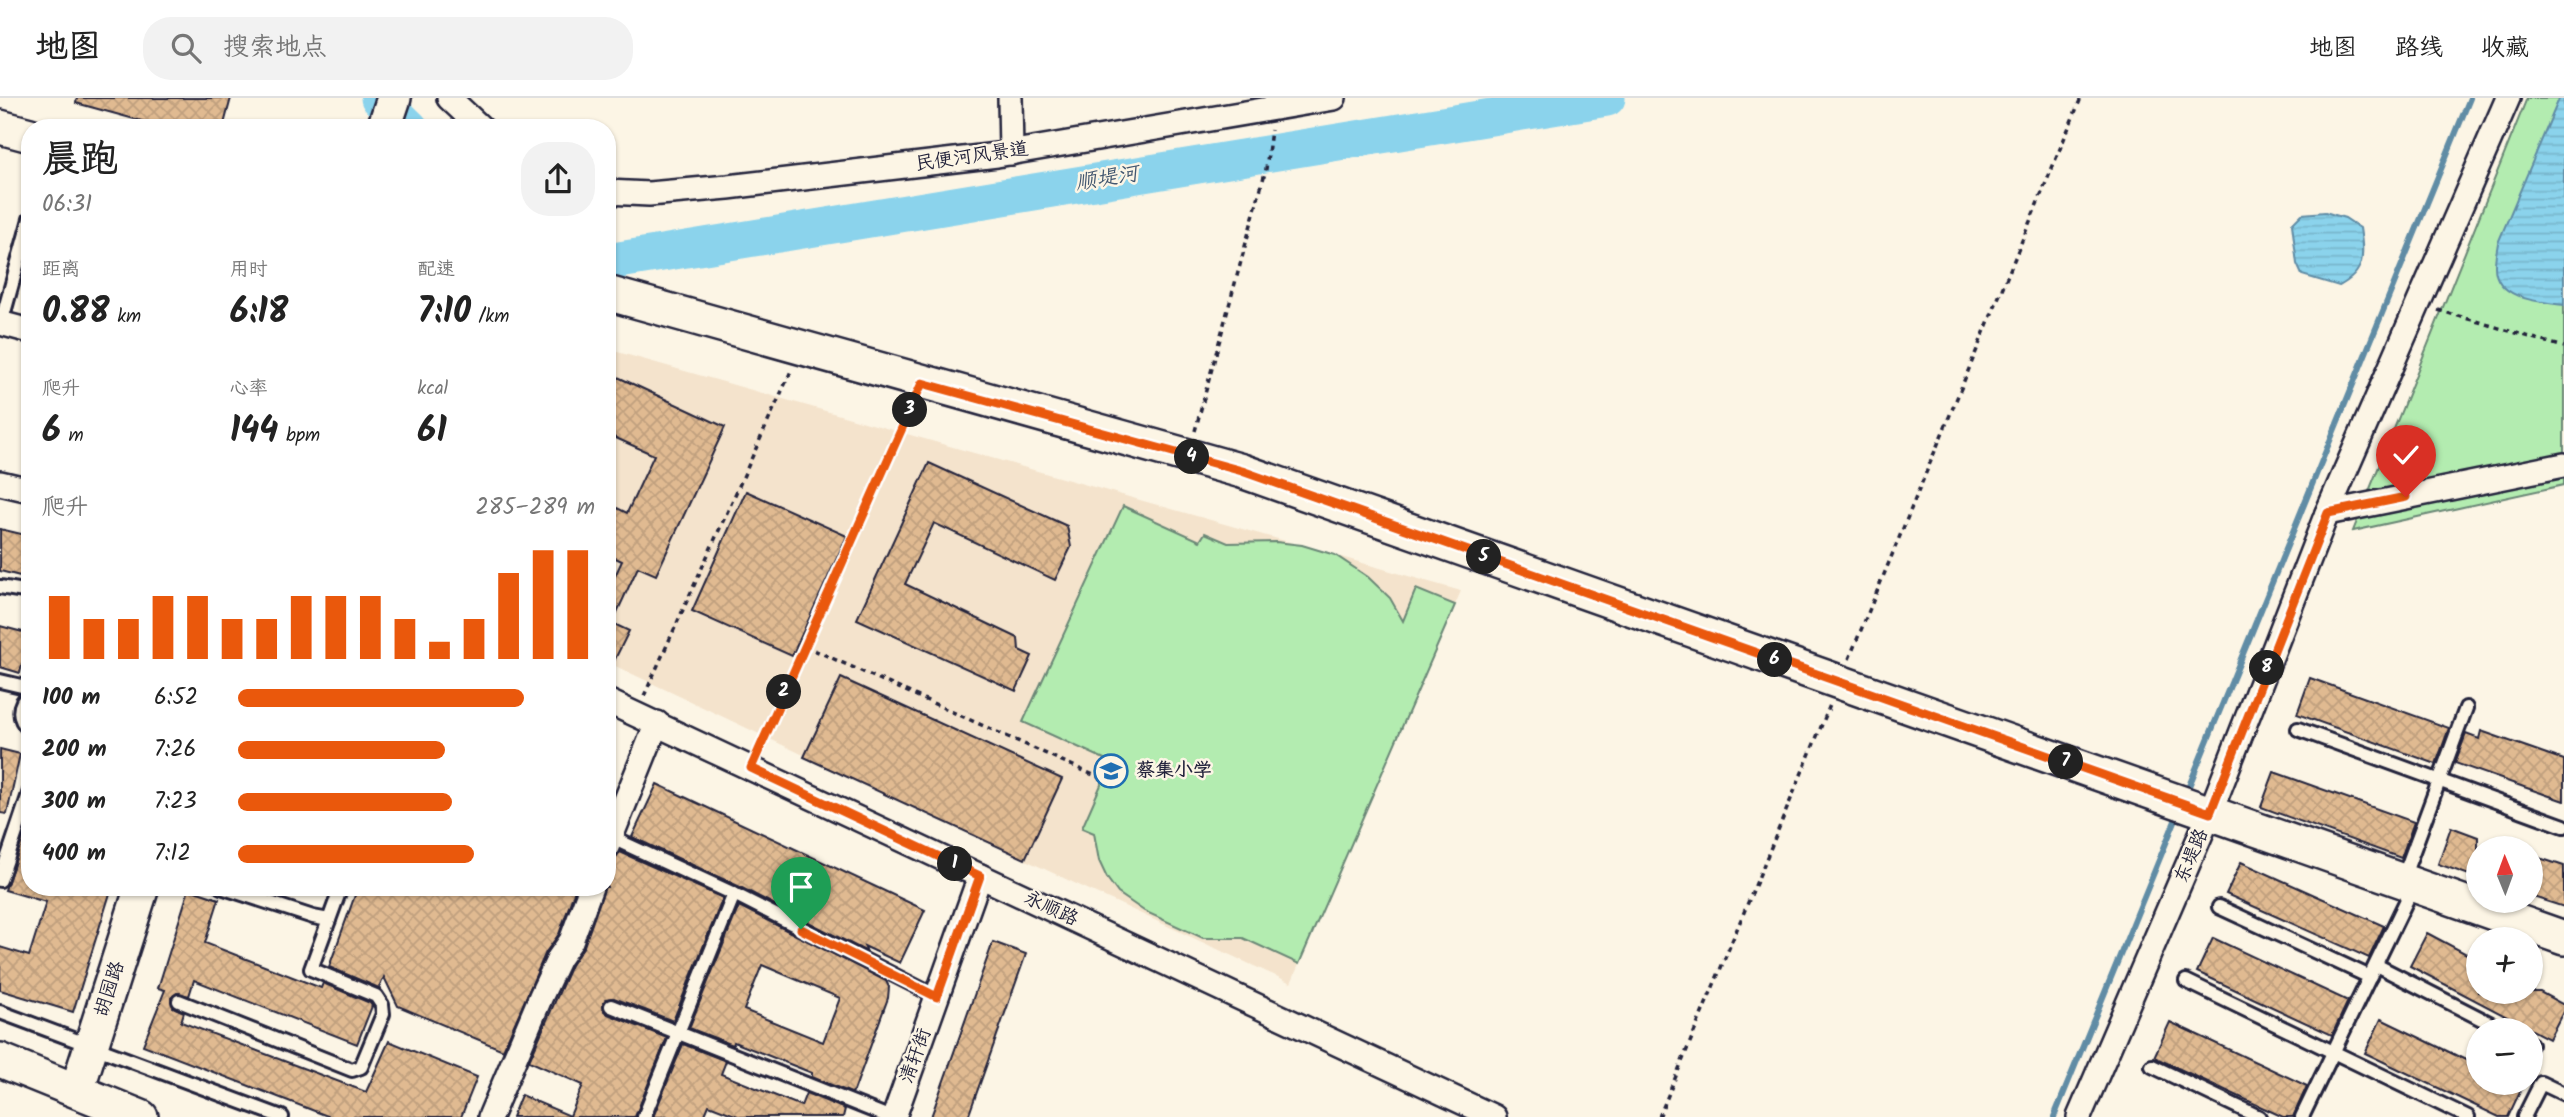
<!DOCTYPE html>
<html lang="zh">
<meta charset="utf-8">
<style>
body{margin:0;font-family:Kalam,"LXGW WenKai TC",sans-serif;background:#f2f2f2;color:#222;height:100vh;display:flex;flex-direction:column;font-size:26px;white-space:nowrap}
*{box-sizing:border-box;margin:0}
p{font-size:23px;color:#767676}
.icon{flex:none;width:38px;height:38px;fill:none;stroke:currentColor;stroke-width:2;stroke-linecap:round;stroke-linejoin:round}
.map{position:relative;flex:1;overflow:hidden}
.drawer{position:absolute;left:21px;top:21px;width:595px;height:777px;display:flex;flex-direction:column;background:#fff;border-radius:28px;box-shadow:0 2px 5px #0004}
.drawer>*{flex:none}
.needle{width:46px;rotate:359deg}
.buttons{position:absolute;left:2466px;top:738px;display:grid;gap:14px}
.buttons a{display:grid;place-items:center;width:77px;height:77px;border-radius:50%;background:#fff;box-shadow:0 2px 5px #0004;font-size:35px}
.pin{position:absolute;display:grid;place-items:center;width:60px;height:60px;color:#fff;margin:-72px -30px;border-radius:50% 50% 50% 0;rotate:-45deg;box-shadow:0 0 7px #0007}
.pin .icon{rotate:45deg}
.km{position:absolute;width:35px;height:35px;margin:-18px;border-radius:50%;background:#222;color:#fff;font-size:19px;line-height:35px;text-align:center}
.round{display:grid;place-items:center;flex:none;width:74px;height:74px;border-radius:28px;background:#f2f2f2}
.overview{display:flex;align-items:center;justify-content:space-between;height:119px;padding:0 21px}
h1{font-size:38px;font-weight:600;line-height:52px}
.stats{display:grid;grid-template-columns:repeat(3,1fr);gap:10px;height:119px;padding:7px 21px}
.stats div{display:grid;align-content:center}
.stats b{font-size:35px;font-weight:600}
.stats small{font-size:19px;font-weight:400}
.stats p{font-size:19px}
.chart{height:196px;padding:14px 21px}
.chart p{display:flex;justify-content:space-between}
.chart svg{width:100%;height:126px;margin-top:7px;stroke:#ea580c;stroke-width:6}
ul{padding:0 21px;list-style:none;font-size:23px}
li{display:grid;grid-template-columns:112px 84px 1fr;align-items:center;height:52px}
li i{height:18px;border-radius:9px;background:#ea580c}
header{display:flex;align-items:center;gap:42px;box-sizing:border-box;height:98px;padding:0 35px;background:#fff;border-bottom:2px solid #e0e0e0}
header strong{font-size:33px}
nav{display:flex;gap:38px;margin-inline-start:auto;font-size:24px}
.search{width:490px;height:63px;background:#f2f2f2;display:flex;align-items:center;gap:18px;box-sizing:border-box;padding:0 24px;border-radius:28px;color:#767676;font-size:26px}
.map>svg:first-child{display:block}
.built{fill:#f4e3cc}
.green{fill:#b3ecb0;stroke:#6a8776;stroke-width:2}
.water{fill:url(#water-rules);stroke:#618ca5;stroke-width:2}
.lines{fill:none;stroke-linecap:round;stroke-linejoin:round}
.stream{stroke:#618ca5;stroke-width:6}
.river{stroke:#8bd3ec;stroke-width:37}
.building{fill:url(#building-cross-hatch);stroke:#22223b;stroke-width:2;fill-rule:evenodd}
.lane-casing{stroke:#22223b;stroke-width:18}
.street-casing{stroke:#22223b;stroke-width:28}
.secondary-casing{stroke:#22223b;stroke-width:38}
.path{stroke:#22223b;stroke-width:3.5;stroke-dasharray:5 5;stroke-linecap:butt}
.lane{stroke:#fcf5e5;stroke-width:12}
.street{stroke:#fcf5e5;stroke-width:23}
.secondary{stroke:#fcf5e5;stroke-width:33}
.route-casing{stroke:#fff;stroke-width:14}
.route{stroke:#ea580c;stroke-width:9}
.labels{text-anchor:middle;dominant-baseline:central;stroke-width:5;stroke-linejoin:round;paint-order:stroke}
.street-label{font-size:19px;fill:#22223b;stroke:#fcf5e5}
.poi-label{font-size:19px;font-weight:bold;fill:#22223b;stroke:#fcf5e5;text-anchor:start}
.water-label{font-size:21px;font-style:italic;fill:#425770;stroke:#fcf5e5}
</style>
<header>
<strong>地图</strong>
<div class="search"><svg class="icon" aria-label="search" viewBox="0 0 24 24"><circle cx="10" cy="10" r="6"/><path d="M15 15l6 6"/></svg>搜索地点</div>
<nav><a>地图</a><a>路线</a><a>收藏</a></nav>
</header>
<div class="map">
<svg width="2564" height="1019" viewBox="0 0 2564 1019">
<defs>
<pattern id="water-rules" width="6" height="5" patternUnits="userSpaceOnUse" patternTransform="scale(1.75)"><rect width="6" height="5" fill="#8bd3ec"/><path d="M0 2.5h6" fill="none" stroke="#78b5cb"/></pattern>
<pattern id="building-cross-hatch" width="8" height="8" patternUnits="userSpaceOnUse" patternTransform="scale(1.75)"><rect width="8" height="8" fill="#e0ba91"/><path d="M0 0l8 8M0 8l8-8" fill="none" stroke="#c0a07e"/></pattern>
</defs>
<rect width="100%" height="100%" fill="#fcf5e5"/>
<filter id="ink" filterUnits="userSpaceOnUse"><feTurbulence type="fractalNoise" baseFrequency=".0143" numOctaves="2"/><feDisplacementMap in="SourceGraphic" scale="14" xChannelSelector="R" yChannelSelector="G"/><feConvolveMatrix kernelMatrix="1 2 1 2 8 2 1 2 1" color-interpolation-filters="sRGB"/></filter>
<g filter="url(#ink)">
<!-- built -->
<polygon class="built" points="607,251 1461,493 1291,885 1070,783 607,564"/>
<!-- green -->
<g class="green">
<polygon points="2527,0 2564,0 2564,387 2353,433"/>
<polygon points="1123,408 1200,443 1205,435 1228,445 1276,444 1302,447 1335,457 1368,479 1390,500 1403,523 1416,491 1455,507 1299,866 1243,840 1203,840 1144,813 1118,795 1107,780 1099,763 1094,735 1082,730 1111,664 1023,624"/>
</g>
<!-- water -->
<g class="water">
<path d="M2564 0V207C2539 204 2494 201 2495 167 2495 159 2497 152 2498 145L2559 1Z"/>
<path d="M2325 114 2345 120 2360 130C2364 157 2366 174 2339 188L2302 177 2297 166 2292 126 2302 116Z"/>
</g>
<g class="lines">
<!-- stream -->
<g class="stream">
<polyline points="2189,688 2470,0"/>
<polyline points="2054,1019 2175,723"/>
</g>
<!-- river -->
<g class="river">
<polyline points="379,0 410,30"/>
<polyline points="607,162 613,163 1607,0"/>
</g>
</g>
<!-- building -->
<g class="building">
<polygon points="77,0 231,0 223,30 167,30 76,5"/>
<polygon points="607,274 725,329 656,477 638,469 612,525 629,533 607,577 607,495 622,463 607,456 607,405 627,415 654,357 607,336"/>
<polygon points="929,365 1067,428 1071,449 1055,482 934,425 905,486 1018,540 1019,552 1032,558 1016,593 857,521"/>
<polygon points="746,393 847,438 792,558 692,513"/>
<polygon points="0,431 30,438 30,454 24,479 0,473"/>
<polygon points="0,528 30,536 20,575 0,569"/>
<polygon points="841,580 1062,681 1025,761 804,659"/>
<polygon points="2310,580 2449,630 2436,666 2297,616"/>
<polygon points="2481,633 2564,662 2564,703 2455,665 2466,636 2479,641"/>
<polygon points="0,651 20,656 7,716 0,715"/>
<polygon points="2274,674 2414,724 2401,760 2261,709"/>
<polygon points="657,686 925,812 900,865 864,848 867,854 738,788 632,739"/>
<polygon points="28,726 30,789 112,789 73,914 0,892 0,849 29,858 46,804 5,792"/>
<polygon points="2451,729 2478,739 2478,780 2438,766"/>
<polygon points="620,754 723,800 673,923 614,900 606,901 603,905 604,913 608,916 667,940 635,1019 512,1019 521,997 570,1018 583,987 529,963 571,867 584,848 605,789 607,789 607,763 615,760"/>
<polygon points="2530,757 2564,768 2564,809 2530,798"/>
<polygon points="2241,764 2384,828 2369,860 2226,796"/>
<polygon points="358,789 576,789 559,836 546,854 503,952 398,908 384,879 379,890 329,869"/>
<polygon points="189,791 219,801 205,845 321,890 323,885 370,905 372,908 357,946 194,882 189,898 177,895 171,900 173,909 184,914 181,924 366,994 389,943 477,979 461,1019 330,1019 143,947 165,892 158,890"/>
<path d="M739 808 886 883 889 889 888 900 854 993 851 995 812 979V975L734 944 733 947 689 930ZM762 867 840 900 823 944 744 912Z"/>
<polygon points="2427,835 2478,862 2478,894 2540,894 2564,907 2564,912 2549,941 2410,868"/>
<polygon points="2213,840 2348,903 2332,937 2197,874"/>
<polygon points="993,844 1026,856 968,1019 931,1019"/>
<polygon points="2381,921 2478,968 2478,985 2524,985 2508,1019 2499,1019 2365,955"/>
<polygon points="2170,924 2307,988 2293,1019 2283,1019 2154,959"/>
<polygon points="683,946 726,963 721,976 801,1008 806,995 845,1011 843,1019 740,1019 709,1007 704,1019 653,1019"/>
</g>
<g class="lines">
<defs>
<g id="lane">
<polyline points="0,229 30,121"/>
<polyline points="0,489 30,494"/>
<polyline points="0,583 30,590"/>
<path d="M30 596C17 606 17 621 30 632"/>
<polyline points="2298,631 2564,728"/>
<polyline points="608,738 734,796 937,899"/>
<polyline points="0,782 30,693"/>
<polyline points="2402,783 2466,610"/>
<polyline points="221,789 313,819 329,822 341,789"/>
<polyline points="2219,809 2370,879"/>
<polyline points="2376,867 2505,933"/>
<polyline points="2186,883 2468,1019"/>
<polyline points="179,903 352,972 361,969 383,916 382,907 376,898 311,871 329,822"/>
<polyline points="611,908 889,1019"/>
<polyline points="0,914 282,1019"/>
<polyline points="2530,946 2531,946"/>
<polyline points="2152,968 2259,1019"/>
<polyline points="644,1019 734,796"/>
<polyline points="2302,1019 2413,789"/>
<polyline points="2524,1019 2541,985 2564,996"/>
</g>
<g id="street">
<polyline points="449,0 481,30"/>
<polyline points="1010,0 1011,55"/>
<polyline points="607,94 649,96 728,89 997,57 1334,0"/>
<polyline points="0,225 30,233"/>
<polyline points="0,385 30,392"/>
<polyline points="2327,415 2564,367"/>
<polyline points="607,603 1494,1019"/>
<polyline points="607,749 657,625"/>
<polyline points="490,1019 541,898 559,860 571,843 591,789"/>
<polyline points="894,1019 980,778"/>
<polyline points="2079,1019 2210,715 2327,415 2508,0"/>
</g>
<g id="secondary">
<polyline points="0,29 30,37"/>
<polyline points="384,30 394,0"/>
<polyline points="607,195 1242,373 2564,840"/>
<polyline points="0,962 141,1019"/>
<polyline points="77,992 142,789"/>
</g>
</defs>
<!-- lane casing -->
<use href="#lane" class="lane-casing"/>
<!-- street casing -->
<use href="#street" class="street-casing"/>
<!-- secondary casing -->
<use href="#secondary" class="secondary-casing"/>
<!-- path -->
<g class="path">
<polyline points="2438,212 2564,249"/>
<polyline points="1195,333 1266,71 1271,32"/>
<polyline points="805,548 1109,684"/>
<polyline points="1849,561 2081,0"/>
<polyline points="644,598 791,273"/>
<polyline points="759,651 913,306"/>
<polyline points="1659,1019 1830,607"/>
</g>
<!-- lane -->
<use href="#lane" class="lane"/>
<!-- street -->
<use href="#street" class="street"/>
<!-- secondary -->
<use href="#secondary" class="secondary"/>
</g>
</g>
<g class="lines" filter="url(#ink)">
<defs>
<polyline id="route" points="801,831 937,899 980,778 751,670 922,285 1242,373 2210,715 2328,415 2406,399"/>
</defs>
<!-- route casing -->
<use href="#route" class="route-casing"/>
<!-- route -->
<use href="#route" class="route"/>
</g>
<!-- icons -->
<defs>
<symbol id="school-ring" viewBox="-11 -11 22 22"><circle r="9.5" fill="#fcf5e5" stroke="#1f6fb2" stroke-width="1.5"/><path d="M0-5L7-2L0 1L-7-2ZM-4 1L0 2.5L4 1V4Q0 6-4 4Z" fill="#1f6fb2"/></symbol>
</defs>
<g fill-rule="evenodd">
<use href="#school-ring" x="1092" y="654" width="38" height="38"/>
</g>
<g class="labels">
<!-- street labels -->
<g class="street-label">
<text transform="translate(972 59) rotate(-8)">民便河风景道</text>
<text transform="translate(2192 758) rotate(-67)">东堤路</text>
<text transform="translate(1051 811) rotate(25)">永顺路</text>
<text transform="translate(110 891) rotate(-72)">胡园路</text>
<text transform="translate(916 958) rotate(-70)">清轩街</text>
</g>
<!-- poi labels -->
<g class="poi-label">
<text x="1136" y="673">蔡集小学</text>
</g>
<!-- water labels -->
<g class="water-label">
<text transform="translate(1107 81) rotate(-9)">顺堤河</text>
</g>
</g>
</svg>
<div class="buttons">
<a><svg class="needle" viewBox="-14 -14 28 28"><path d="M0-13l5 13h-10z" fill="#e53935"/><path d="M0 13l5-13h-10z" fill="#767676"/></svg></a>
<a>+</a>
<a>−</a>
</div>
<div class="pin" style="left:801px;top:831px;background:#1e9e55"><svg class="icon" aria-label="arrive" viewBox="0 0 24 24"><path d="M6 21V4h12l-3 4 3 4H6"/></svg></div>
<div class="pin" style="left:2406px;top:399px;background:#d93025"><svg class="icon" aria-label="check" viewBox="0 0 24 24"><path d="M5 12l5 5 9-10"/></svg></div>
<b class="km" style="left:955px;top:766px">1</b>
<b class="km" style="left:784px;top:594px">2</b>
<b class="km" style="left:910px;top:312px">3</b>
<b class="km" style="left:1192px;top:359px">4</b>
<b class="km" style="left:1484px;top:459px">5</b>
<b class="km" style="left:1775px;top:562px">6</b>
<b class="km" style="left:2066px;top:664px">7</b>
<b class="km" style="left:2267px;top:570px">8</b>
<section class="drawer">
<div class="overview"><div><h1>晨跑</h1><p>06:31</p></div><a class="round"><svg class="icon" aria-label="share" viewBox="0 0 24 24"><path d="M12 15V3M7 8l5-5 5 5M5 13v7h14v-7"/></svg></a></div>
<div class="stats">
<div><p>距离</p><b>0.88<small> km</small></b></div>
<div><p>用时</p><b>6:18</b></div>
<div><p>配速</p><b>7:10<small> /km</small></b></div>
</div>
<div class="stats">
<div><p>爬升</p><b>6<small> m</small></b></div>
<div><p>心率</p><b>144<small> bpm</small></b></div>
<div><p>kcal</p><b>61</b></div>
</div>
<div class="chart"><p><span>爬升</span>285–289 m</p>
<svg viewBox="0 0 160 44" preserveAspectRatio="none"><path d="M5 44V22M15 44V30M25 44V30M35 44V22M45 44V22M55 44V30M65 44V30M75 44V22M85 44V22M95 44V22M105 44V30M115 44V38M125 44V30M135 44V14M145 44V6M155 44V6"/></svg>
</div>
<ul>
<li><b>100 m</b>6:52<i style="width:80%"></i></li>
<li><b>200 m</b>7:26<i style="width:58%"></i></li>
<li><b>300 m</b>7:23<i style="width:60%"></i></li>
<li><b>400 m</b>7:12<i style="width:66%"></i></li>
</ul>
</section>
</div>
